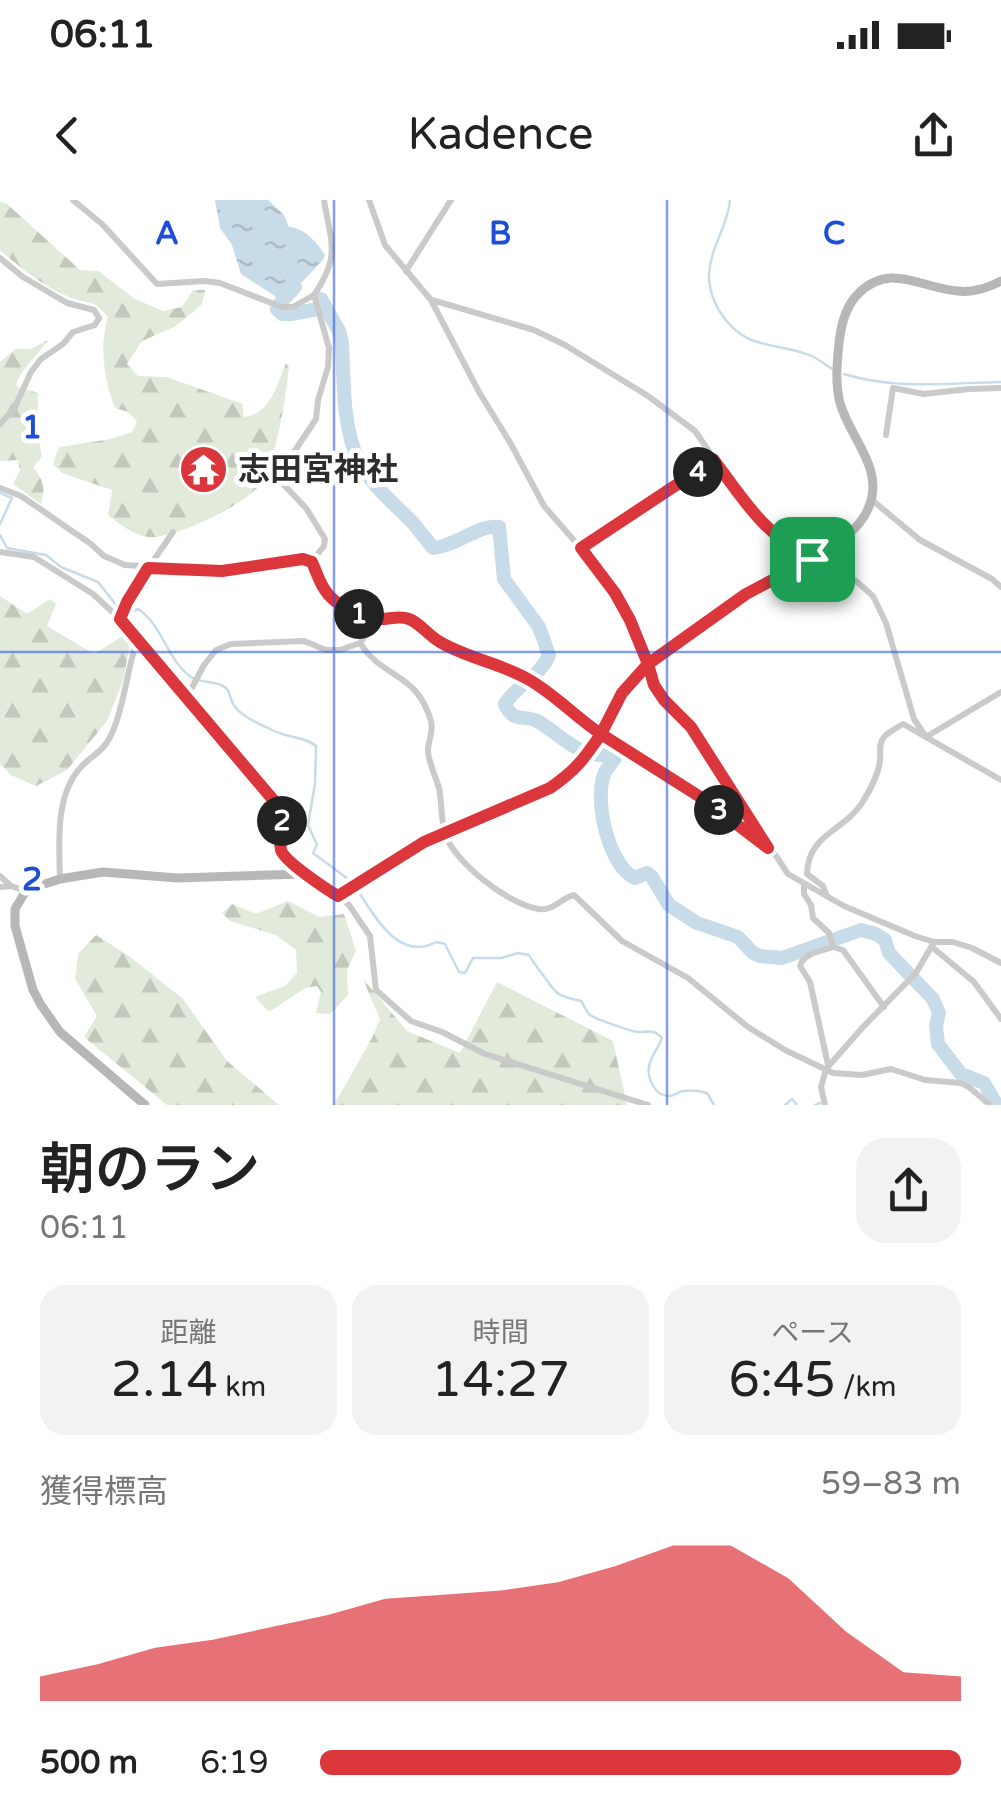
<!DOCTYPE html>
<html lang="ja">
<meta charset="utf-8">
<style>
body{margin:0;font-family:"Varela Round","Noto Sans JP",sans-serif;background:#f2f2f2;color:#222;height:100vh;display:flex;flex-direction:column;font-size:38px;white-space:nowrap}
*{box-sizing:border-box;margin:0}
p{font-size:32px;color:#767676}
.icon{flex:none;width:55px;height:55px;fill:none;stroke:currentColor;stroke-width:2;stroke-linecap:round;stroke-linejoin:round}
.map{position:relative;height:905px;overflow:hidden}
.sheet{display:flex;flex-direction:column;background:#fff;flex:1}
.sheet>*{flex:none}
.pin{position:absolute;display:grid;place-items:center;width:85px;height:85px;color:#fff;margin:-42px;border-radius:20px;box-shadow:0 5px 15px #0006}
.km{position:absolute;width:50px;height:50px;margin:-25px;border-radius:50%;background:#222;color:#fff;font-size:28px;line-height:50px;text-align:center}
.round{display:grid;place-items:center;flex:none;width:105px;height:105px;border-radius:30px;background:#f2f2f2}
.headline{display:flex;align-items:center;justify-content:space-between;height:170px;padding:0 40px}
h1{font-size:55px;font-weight:600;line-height:75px}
.metrics{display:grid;grid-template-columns:repeat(3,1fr);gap:15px;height:170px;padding:10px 40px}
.metrics div{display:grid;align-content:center;border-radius:25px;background:#f2f2f2;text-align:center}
.metrics b{font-size:50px;font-weight:600}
.metrics small{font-size:28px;font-weight:400}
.metrics p{font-size:28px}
.chart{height:280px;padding:20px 40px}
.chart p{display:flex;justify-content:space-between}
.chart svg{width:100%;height:180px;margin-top:10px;fill:#dc363d;opacity:.7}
ul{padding:0 40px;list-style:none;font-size:32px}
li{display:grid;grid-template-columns:160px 120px 1fr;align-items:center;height:75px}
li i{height:25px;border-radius:12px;background:#dc363d}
.status{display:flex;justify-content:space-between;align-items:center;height:70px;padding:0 50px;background:#fff;direction:ltr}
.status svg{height:28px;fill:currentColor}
header{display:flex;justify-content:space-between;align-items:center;height:130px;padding:0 40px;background:#fff;font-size:45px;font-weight:600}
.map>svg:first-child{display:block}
.forest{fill:url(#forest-firs)}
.water{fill:url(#water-ripples)}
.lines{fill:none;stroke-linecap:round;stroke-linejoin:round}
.stream{stroke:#c7dbe9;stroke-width:2.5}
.river{stroke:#c7dbe9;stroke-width:14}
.street{stroke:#cacaca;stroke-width:6}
.secondary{stroke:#b7b7b7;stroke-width:9}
.route-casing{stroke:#fff;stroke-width:20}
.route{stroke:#dc363d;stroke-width:12}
.grid{fill:none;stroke:#1d4ed8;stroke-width:2.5;stroke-opacity:0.55}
.labels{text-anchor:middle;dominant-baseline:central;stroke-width:10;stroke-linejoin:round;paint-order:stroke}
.poi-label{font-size:32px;font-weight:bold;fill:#2d2d2d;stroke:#fff;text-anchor:start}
.grid-label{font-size:32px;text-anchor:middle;font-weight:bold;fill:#1d4ed8;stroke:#fff;stroke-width:10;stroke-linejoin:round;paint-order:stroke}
</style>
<div class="status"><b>06:11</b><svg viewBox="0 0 49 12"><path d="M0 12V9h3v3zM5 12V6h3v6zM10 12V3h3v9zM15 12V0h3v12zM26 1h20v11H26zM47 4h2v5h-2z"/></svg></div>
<header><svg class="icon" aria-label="back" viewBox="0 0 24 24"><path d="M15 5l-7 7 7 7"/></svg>Kadence<svg class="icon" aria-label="share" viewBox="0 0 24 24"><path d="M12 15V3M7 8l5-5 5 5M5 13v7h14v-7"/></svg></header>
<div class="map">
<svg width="1001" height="905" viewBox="0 0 1001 905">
<defs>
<pattern id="forest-firs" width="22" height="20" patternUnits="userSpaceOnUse" patternTransform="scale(2.5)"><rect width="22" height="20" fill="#e2eadb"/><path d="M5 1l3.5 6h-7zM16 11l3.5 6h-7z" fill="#c2c9bc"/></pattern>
<pattern id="water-ripples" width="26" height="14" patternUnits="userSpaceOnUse" patternTransform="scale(2.5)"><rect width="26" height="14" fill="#c7dbe9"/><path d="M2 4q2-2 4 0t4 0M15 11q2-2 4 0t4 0" fill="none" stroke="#abbcc8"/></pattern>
</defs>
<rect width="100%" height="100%" fill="#fff"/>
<!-- forest -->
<g class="forest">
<path d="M0 2 6 3 80 70 98 71 135 99 163 111 182 107 193 90H205L202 104 176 126 142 141 127 164 138 176 166 177 243 204V217C270 216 277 184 286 163L289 168C284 206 279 245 263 280 252 303 174 339 149 337 134 336 119 323 108 315L112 290 62 273 53 264 59 247 111 239 132 232 137 222 128 212 115 208C104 180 99 146 108 117 91 96 88 106 67 96 42 86 20 67 0 50Z"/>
<path d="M48 140C38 156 21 167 16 186L38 193 37 231 42 257 33 267C43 278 46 290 41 304L13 284 20 271 18 260 0 261V162L15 149H31Z"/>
<polygon points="0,396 27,414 50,399 56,404 47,426 94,454 123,436 130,444 123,481 107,521 67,570 36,586 11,575 0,564"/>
<polygon points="288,701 319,717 344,714 356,751 347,770 348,795 330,814 316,813 321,792 317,786 305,788 269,812 255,797 285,786 297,773 296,750 276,735 230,721 222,713 232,704 256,714"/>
<polygon points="96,735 129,756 183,799 227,861 279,905 167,905 84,837 97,816 75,779 78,754"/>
<polygon points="363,779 407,831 460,853 497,782 613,841 627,905 334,905 372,838 380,819"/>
</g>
<!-- water -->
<path class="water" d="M215 0H268L284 15 289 27C304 28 317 42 325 55L323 60 284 101 277 99 275 96 241 74 232 45 220 28Z"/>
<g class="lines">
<!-- stream -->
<g class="stream">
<path d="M730 0C728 26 710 48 709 74 708 99 725 126 747 138 768 148 794 147 814 157 821 161 827 166 834 170"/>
<path d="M844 174C895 190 949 183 1001 182"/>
<polyline points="0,293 12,298 0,324"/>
<polyline points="0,335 7,348 46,355 61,367 98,382 120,410"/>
<path d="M129 413 138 409C162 424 167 460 191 477 201 483 211 481 221 485 231 489 229 496 233 504 241 517 260 524 272 530 287 538 304 536 316 546L315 584 308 625 317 645 313 653 352 682"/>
<path d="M356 688C373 713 398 763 436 742L445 744 459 772 465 773 473 758H501L518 753 529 755C532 761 536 765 539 770 557 791 549 794 581 801 584 805 586 811 590 815 593 818 633 832 638 832 650 832 653 829 662 838 659 848 651 855 649 866 647 878 655 896 668 896 674 896 678 892 683 891 691 890 699 891 707 893L714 905"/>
<polyline points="785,905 792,899 797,905"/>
<polyline points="815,905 820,903"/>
</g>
<!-- river -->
<g class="river">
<polyline points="295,87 281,102 277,109 282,114 291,114 324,108"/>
<path d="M321 99 339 131 342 143C344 180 342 225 358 259 371 286 394 303 414 324 420 332 427 340 433 348 457 346 476 325 499 327L504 379 539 427 549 455C540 477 517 484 505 504 514 525 525 513 539 522 565 538 579 559 613 555L615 558C612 563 608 567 605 572 593 597 608 666 635 678L647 673 652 677 669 705 697 723 738 737 753 753 760 756 782 758 861 730 876 734 885 740 889 753 933 799 939 813 936 826 938 844 961 874 984 883 997 905"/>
</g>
<!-- street -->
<g class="street">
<polyline points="73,0 102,24 157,84 204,81 220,83 282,107 293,107 314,95"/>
<polyline points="369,0 385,45 431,100 479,192 511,244 544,306 585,353 615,393 630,419 649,464 655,485 664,500 691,527 788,674 844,706 915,736 934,742 953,742 972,748 1001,763"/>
<polyline points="0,58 23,77 67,103 94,110 99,118 95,125 73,132 63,144 41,159 31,172 14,209 0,224"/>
<polyline points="406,71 451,0"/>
<polyline points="432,100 534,130 565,145 648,196 695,231 752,313 771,333 793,349 856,381 873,396 886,423 914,519 926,537"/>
<polyline points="886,235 893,188 924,194 969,189 1001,188"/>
<polyline points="0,288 21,296 91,344 104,356 125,365 222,371 303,359 312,361"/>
<polyline points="872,300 920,340 992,379 1001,387"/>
<polyline points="581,348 714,260"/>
<path d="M0 352 34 357 93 394 120 419 280 607C283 620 277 649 284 656 290 663 297 667 302 674"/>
<polyline points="312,361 324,390 331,398 352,412 379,419 391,417 411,419 436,440 471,457 525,477 549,492 582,522 682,585 764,644"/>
<path d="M312 361 324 346 325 339 306 308 284 285 280 277 284 267 316 219 318 200 328 167 329 148 314 95C341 55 331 43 324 0"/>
<polyline points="120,419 138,383 173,332"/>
<path d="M379 419 360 443C383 479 417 472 431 521 434 532 428 540 428 551 428 560 436 578 439 588 442 603 441 620 445 634 455 663 509 705 539 709 554 711 561 698 574 695L622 741 688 778 748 827 785 850 833 873 862 875 891 869 925 880 961 883 970 888 990 905"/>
<polyline points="186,499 204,465 216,450 231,444 304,441 326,450 340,450 360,443"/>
<polyline points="926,537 1001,492"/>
<polyline points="0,676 10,685"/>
<path d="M60 679C59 642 55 595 81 567 95 552 103 553 112 533 125 505 126 471 137 442"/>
<polyline points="804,684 804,694 811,705 813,718 829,733 833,747 843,750 884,807"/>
<polyline points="0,687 11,686 26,691"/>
<polyline points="338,696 349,705 370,736 376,790 411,821 442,832 485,854 648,905"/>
<path d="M827 696 823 686 807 674C808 634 843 632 862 603 869 592 879 573 880 560 881 552 878 544 884 537 888 532 897 528 903 524L1001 580"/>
<polyline points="932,747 974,782 1001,819"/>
<path d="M828 865 810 782 800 766C803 753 822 751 833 747"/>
<polyline points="825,905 821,887 826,869 863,827 916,773 934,742"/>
</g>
<!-- secondary -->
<path class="secondary" d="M145 905 60 832 41 805 33 790 15 726V709L24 694 32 688 60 679 103 672 177 678 302 674 315 679 338 696 424 641 550 588C572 573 589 557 601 534 609 520 613 506 622 493 635 475 653 459 671 446 696 429 720 411 746 394 781 371 850 350 868 309 886 269 850 239 840 203 835 183 837 163 839 143 841 125 845 107 858 94 890 61 922 89 958 91 973 93 988 88 1001 81"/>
</g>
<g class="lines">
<defs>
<path id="route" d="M812 359 746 394 648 464 622 493 601 534C575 517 554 493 526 478 499 463 467 458 440 442 429 436 420 423 409 419 398 415 388 420 378 419 363 418 347 409 335 401 322 391 318 376 312 362L303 359 222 371 148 368 127 402 120 419 280 608C283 621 278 636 281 650 284 661 326 689 338 696L424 642 550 588C576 570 584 559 601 534L705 600 768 648 691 527 664 500 654 485 648 464 630 420 615 393 581 348 714 260C744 301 765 335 812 359"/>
</defs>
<!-- route casing -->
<use href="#route" class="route-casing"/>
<!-- route -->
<use href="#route" class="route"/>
</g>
<!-- grid -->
<path class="grid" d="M334 0V905M667 0V905M0 452H1001"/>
<!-- icons -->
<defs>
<symbol id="temple-disc" viewBox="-11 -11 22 22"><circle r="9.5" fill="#dc363d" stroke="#fff"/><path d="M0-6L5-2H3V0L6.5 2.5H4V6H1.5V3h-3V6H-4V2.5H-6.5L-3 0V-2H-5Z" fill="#fff"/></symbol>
</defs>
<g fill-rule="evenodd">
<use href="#temple-disc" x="176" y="242" width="55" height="55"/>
</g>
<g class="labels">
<!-- poi labels -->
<g class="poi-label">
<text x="238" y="270">志田宮神社</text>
</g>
</g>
<g class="grid-label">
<text x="167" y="44">A</text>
<text x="500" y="44">B</text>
<text x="834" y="44">C</text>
<text x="32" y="238">1</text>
<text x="32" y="690">2</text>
</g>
</svg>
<div class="pin" style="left:812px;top:359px;background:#1e9e55"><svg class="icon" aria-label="arrive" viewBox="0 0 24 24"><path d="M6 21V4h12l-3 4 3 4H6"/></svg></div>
<b class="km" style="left:359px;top:414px">1</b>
<b class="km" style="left:282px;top:621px">2</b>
<b class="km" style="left:719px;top:610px">3</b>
<b class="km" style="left:698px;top:272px">4</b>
</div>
<section class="sheet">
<div class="headline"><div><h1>朝のラン</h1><p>06:11</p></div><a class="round"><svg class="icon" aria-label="share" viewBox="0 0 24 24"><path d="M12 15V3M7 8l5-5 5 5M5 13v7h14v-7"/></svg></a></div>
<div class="metrics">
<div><p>距離</p><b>2.14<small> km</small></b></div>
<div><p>時間</p><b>14:27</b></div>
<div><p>ペース</p><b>6:45<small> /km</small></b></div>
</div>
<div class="chart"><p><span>獲得標高</span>59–83 m</p>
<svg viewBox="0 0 160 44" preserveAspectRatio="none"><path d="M0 44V38L10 35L20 31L30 29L40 26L50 23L60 19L70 18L80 17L90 15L100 11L110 6L120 6L130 14L140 27L150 37L160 38V44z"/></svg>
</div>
<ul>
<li><b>500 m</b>6:19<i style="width:100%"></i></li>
</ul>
</section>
